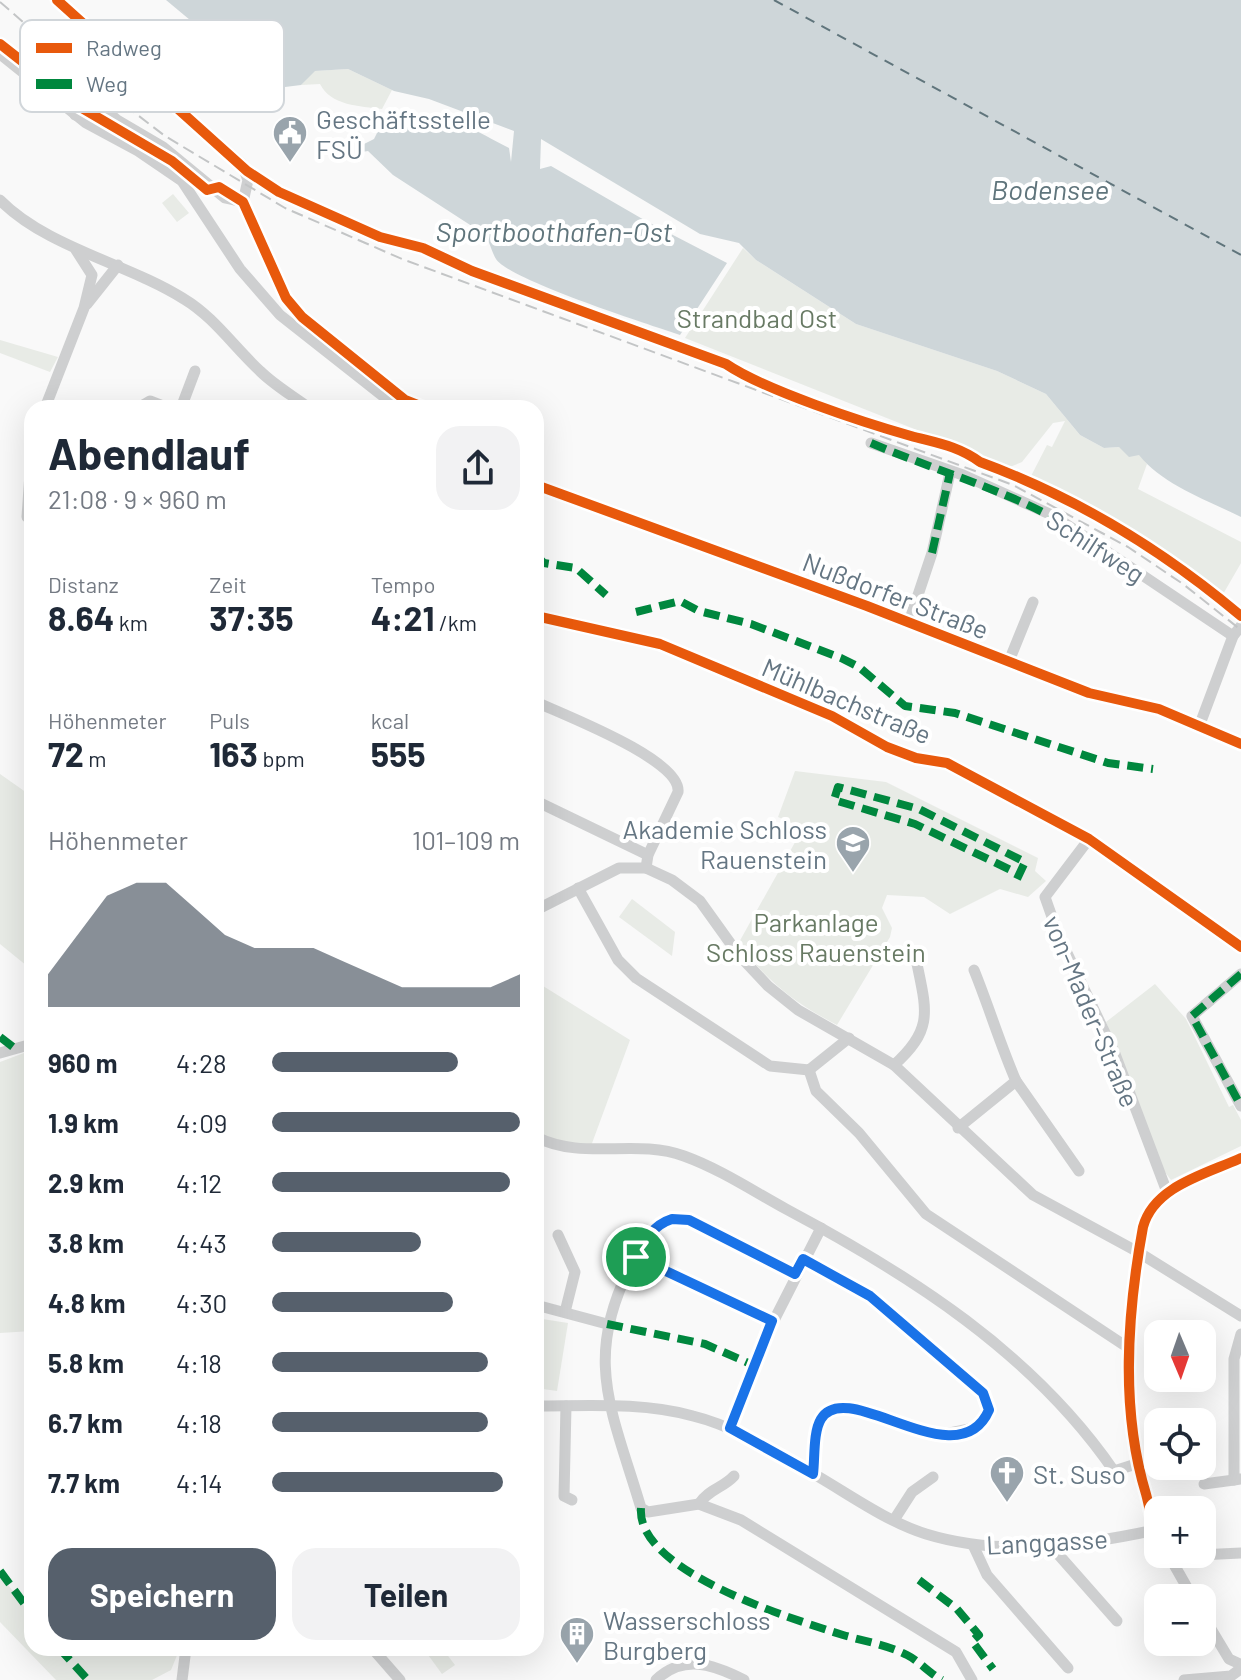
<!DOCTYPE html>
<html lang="de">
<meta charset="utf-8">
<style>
body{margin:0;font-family:Barlow,sans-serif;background:#f2f2f3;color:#1f2937;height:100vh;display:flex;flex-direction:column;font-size:30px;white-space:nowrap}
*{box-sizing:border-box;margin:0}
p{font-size:26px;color:#747a83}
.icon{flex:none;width:44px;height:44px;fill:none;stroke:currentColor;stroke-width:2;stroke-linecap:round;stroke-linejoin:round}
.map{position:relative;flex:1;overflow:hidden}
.panel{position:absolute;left:24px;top:400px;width:520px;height:1256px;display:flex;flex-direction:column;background:#fff;border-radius:24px;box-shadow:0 8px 32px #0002}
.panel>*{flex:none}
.needle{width:52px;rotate:178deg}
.fabs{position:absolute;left:1144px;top:1320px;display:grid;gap:16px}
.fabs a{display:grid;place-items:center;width:72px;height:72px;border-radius:16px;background:#fff;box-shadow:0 8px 32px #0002;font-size:40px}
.pin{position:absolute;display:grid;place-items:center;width:68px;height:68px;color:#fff;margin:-34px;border:4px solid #fff;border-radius:50%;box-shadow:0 2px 8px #0007}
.round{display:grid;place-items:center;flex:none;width:84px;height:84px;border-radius:24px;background:#f2f2f3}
.head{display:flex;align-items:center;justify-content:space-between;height:136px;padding:0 24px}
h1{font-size:44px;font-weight:700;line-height:60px}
.stats{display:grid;grid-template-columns:repeat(3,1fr);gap:12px;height:136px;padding:8px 24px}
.stats div{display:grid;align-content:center}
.stats b{font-size:34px;font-weight:700}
.stats small{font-size:22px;font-weight:400}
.stats p{font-size:22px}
.chart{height:224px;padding:16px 24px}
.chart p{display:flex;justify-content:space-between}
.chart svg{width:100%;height:144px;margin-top:8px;fill:#56606c;opacity:.7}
.button{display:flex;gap:16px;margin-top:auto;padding:16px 24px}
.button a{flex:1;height:92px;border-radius:24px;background:#56606c;color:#fff;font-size:32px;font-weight:700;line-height:92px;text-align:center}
.button a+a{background:#f2f2f3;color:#1f2937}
ul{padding:0 24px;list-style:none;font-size:26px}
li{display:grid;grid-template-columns:128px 96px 1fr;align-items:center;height:60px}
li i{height:20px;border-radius:10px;background:#56606c}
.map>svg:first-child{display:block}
.green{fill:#e8ebe6}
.water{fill:#ced6d9}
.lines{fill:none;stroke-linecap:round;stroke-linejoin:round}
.ferry{stroke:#60757c;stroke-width:2;stroke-dasharray:10 8;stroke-linecap:butt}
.minor{stroke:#cecfd0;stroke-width:11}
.rail{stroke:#c3c5c6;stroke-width:2;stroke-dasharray:12 6;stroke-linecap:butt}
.quiet{stroke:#00873e;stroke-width:8;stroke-dasharray:16 8;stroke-linecap:butt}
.cycleway-casing{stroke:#fff;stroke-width:15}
.cycleway{stroke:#e8590c;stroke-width:10}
.route-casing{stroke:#fff;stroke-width:16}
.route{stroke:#1a73e8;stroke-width:10}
.labels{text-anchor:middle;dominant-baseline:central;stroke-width:8;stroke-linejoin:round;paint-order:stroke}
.poi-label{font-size:26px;fill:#657683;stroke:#fff;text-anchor:start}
.park-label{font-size:26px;fill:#687a64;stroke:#fff}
.street-label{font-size:26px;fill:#657683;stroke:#fff}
.water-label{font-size:28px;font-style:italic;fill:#60757c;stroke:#fff}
.key{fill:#fff;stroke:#d1d6da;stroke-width:2}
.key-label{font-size:22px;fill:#657683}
</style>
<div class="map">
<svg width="1241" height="1680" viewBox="0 0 1241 1680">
<rect width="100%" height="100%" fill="#f9f9f9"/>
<!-- green -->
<g class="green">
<path d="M348 69 392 90 382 109C360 106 331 106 320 84L301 85 314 71Z"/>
<polygon points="173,194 189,213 177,222 162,203"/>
<polygon points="743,248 756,260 856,324 997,371 1046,394 1080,435 1104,448 1119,447 1139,454 1147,464 1138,489 1241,542 1241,563 1222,596 1172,559 1029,480 1047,445 1052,447 1065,421 1053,423 1022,462 1010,467 685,338"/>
<polygon points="0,340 58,357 50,372 0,353"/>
<path d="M795 771 886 782 1038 858 1035 871 1046 881 1028 897 1000 889 950 914 924 897 887 895 882 908 892 928 890 937 837 1025C793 1002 769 982 738 944L803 828 778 817Z"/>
<polygon points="0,774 27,793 32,789 32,970 0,944"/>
<polygon points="632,899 675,932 672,956 619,917"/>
<polygon points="536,954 543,986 630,1040 591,1146 564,1145 536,1132"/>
<polygon points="1155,984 1186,1019 1229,1107 1233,1105 1241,1120 1241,1146 1171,1180 1162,1168 1106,1022"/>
<polygon points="32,1050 32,1331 0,1333 0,1062"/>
<polygon points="536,1318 568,1323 557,1391 536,1388"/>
<polygon points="0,1574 32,1617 32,1648 56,1648 60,1652 64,1648 180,1648 171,1670 152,1680 56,1680 0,1622"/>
<polygon points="423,1648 442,1648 455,1665 442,1674"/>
</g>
<!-- water -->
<path class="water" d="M166 0H1241V517C1207 500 1163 485 1139 455L1129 457 1119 447 1104 448 1080 435 1046 394 997 371 856 324 756 260 739 243 700 234 541 139 540 169 551 166 646 221 727 263 680 335C650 325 509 280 496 259 490 249 491 241 481 232L393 175 368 151 362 152 360 146 374 139 385 117C430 103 471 128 509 148L511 162 514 131 429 99 394 91 348 69 315 71 301 85 285 87 251 54 210 24 202 30Z"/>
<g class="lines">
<!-- ferry -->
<polyline class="ferry" points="774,0 1241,255"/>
<!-- minor -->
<g class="minor">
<polyline points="57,0 242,164 248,180 243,202 285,295"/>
<polyline points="0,54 86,123 138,151 182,181 240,269 280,315 398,408"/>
<polyline points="75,115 91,98 117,120 163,147 225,198 243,202"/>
<path d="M0 200C46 247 129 264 184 299 214 317 234 347 260 371 274 385 293 396 309 408"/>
<polyline points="87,304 118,265"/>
<polyline points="45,408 84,308 92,275 76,250"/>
<polyline points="138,408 150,401 168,408"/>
<polyline points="181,408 195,371"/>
<polyline points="871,443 963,475 1054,516 1233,636"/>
<polyline points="32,445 27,517 32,520"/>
<polyline points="536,485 867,606 1089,693 1159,709 1241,744"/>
<polyline points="536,616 660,644 832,716 887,747 916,758 947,763 1089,839 1241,947"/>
<polyline points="909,622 932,553 950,473"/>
<polyline points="1009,661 1033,602"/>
<path d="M536 702C564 715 682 760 678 792L648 855 646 868"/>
<polyline points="1200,724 1233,636 1241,626"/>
<polyline points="536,801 648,855"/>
<polyline points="1089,839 1045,897 1058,934 1115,1054 1167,1192"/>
<polyline points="578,888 618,960 636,978 770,1066 809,1070 849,1038"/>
<polyline points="536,910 619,868 646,868 672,880 700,901 738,954 768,986 798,1010 894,1065 1033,1195 1138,1252 1241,1316"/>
<polyline points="1241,974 1192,1016 1241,1106"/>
<polyline points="0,1053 32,1044"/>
<path d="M894 1065C933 1030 927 1012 917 964"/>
<polyline points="809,1070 816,1091 859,1133 926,1214 1130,1349"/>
<polyline points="1016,1081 1079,1171"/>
<path d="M958 1128 1016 1081C1000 1044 989 1007 974 970"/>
<path d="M536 1137C584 1161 635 1138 684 1156 720 1169 753 1191 786 1209 910 1275 1033 1353 1114 1471L1136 1464"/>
<polyline points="558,1235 575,1272 565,1312"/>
<polyline points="636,1257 772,1321"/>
<polyline points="803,1259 870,1296 983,1393 989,1410 979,1427 945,1434 906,1427 849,1406 833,1408 819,1422 813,1474"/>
<path d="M795 1274C770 1261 698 1217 673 1219 654 1221 644 1241 636 1256 580 1356 612 1410 641 1508L648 1512 699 1504 741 1520 956 1652 972 1680"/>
<polyline points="536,1305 607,1324"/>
<polyline points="1241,1334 1234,1359 1234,1480 1241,1479"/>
<path d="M536 1406C589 1406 642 1402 693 1416 738 1427 779 1455 819 1477 853 1497 888 1522 926 1534 1001 1557 1080 1546 1155 1530"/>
<polyline points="566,1406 564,1496 572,1500"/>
<polyline points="730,1428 762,1344 821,1228"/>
<polyline points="1204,1484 1234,1480"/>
<path d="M699 1504C709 1489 723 1488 734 1476"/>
<polyline points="894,1520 912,1492 933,1477"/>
<path d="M1158 1535C1152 1524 1150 1511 1147 1500 1123 1410 1126 1317 1143 1227 1154 1186 1206 1174 1241 1158"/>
<polyline points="973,1545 987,1575 1068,1668"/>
<polyline points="1050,1545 1117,1621"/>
<polyline points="1168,1554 1193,1598"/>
<polyline points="1199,1555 1241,1553"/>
<polyline points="1202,1614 1229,1659 1240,1664"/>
<polyline points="372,1648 400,1680"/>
<polyline points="182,1680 186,1648"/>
<path d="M656 1680C683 1654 713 1664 744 1680"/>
<polyline points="1184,1680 1231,1676 1239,1670"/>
</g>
<!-- rail -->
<polyline class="rail" points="0,2 75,67 165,136 285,208 402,259 1013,485 1128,547 1183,584 1241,630"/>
<!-- quiet -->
<g class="quiet">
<path d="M871 443C955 479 1041 498 1113 557"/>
<polyline points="932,553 950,473"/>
<polyline points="536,555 544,563 576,568 606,595"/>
<polyline points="636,612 680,601 699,611 751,624 841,658 859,667 905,706 955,713 1108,763 1153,769"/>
<polyline points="1017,879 1025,862 919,809 838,787 834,800 915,824 1019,874"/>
<polyline points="1241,974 1192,1016 1241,1106"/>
<polyline points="0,1037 13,1047"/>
<polyline points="607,1324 705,1344 753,1365"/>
<path d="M641 1508C636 1572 793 1619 843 1635 863 1641 888 1645 907 1655 919 1661 929 1673 942 1680"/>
<polyline points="0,1571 32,1614"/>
<polyline points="919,1580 957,1609 979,1635 972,1641 993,1669"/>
<polyline points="59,1648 88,1680"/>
</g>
<defs>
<g id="cycleway">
<path d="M57 0 247 171 279 192 380 237 423 248 472 271 726 364C764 390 865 423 911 436 937 443 958 446 980 462 1075 497 1164 551 1241 616"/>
<polyline points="0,44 80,107 172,161 207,190 219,187 243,202 286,298 302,317 405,400 425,408"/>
<polyline points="536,485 867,606 1089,693 1159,709 1241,744"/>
<polyline points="536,616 660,644 832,716 887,747 916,758 947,763 1089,839 1241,947"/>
<path d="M1158 1535C1151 1523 1150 1508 1146 1494 1120 1409 1127 1314 1143 1227 1154 1186 1206 1174 1241 1158"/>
</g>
</defs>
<!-- cycleway casing -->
<use href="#cycleway" class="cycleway-casing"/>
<!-- cycleway -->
<use href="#cycleway" class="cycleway"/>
</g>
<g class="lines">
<defs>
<path id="route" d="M672 1219 689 1220 795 1274 803 1259 870 1296 983 1393 989 1410C958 1481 847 1375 821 1419 813 1432 815 1458 813 1474L730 1428 772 1321 636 1257C645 1240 653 1225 672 1219Z"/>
</defs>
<!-- route casing -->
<use href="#route" class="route-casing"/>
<!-- route -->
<use href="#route" class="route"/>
</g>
<!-- icons -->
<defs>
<symbol id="civic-pin" viewBox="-11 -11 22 30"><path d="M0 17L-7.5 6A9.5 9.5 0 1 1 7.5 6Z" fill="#99a4ac" stroke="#fff"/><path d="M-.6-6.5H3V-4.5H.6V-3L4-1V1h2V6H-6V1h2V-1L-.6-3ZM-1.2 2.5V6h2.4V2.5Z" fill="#fff"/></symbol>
<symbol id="university-pin" viewBox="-11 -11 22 30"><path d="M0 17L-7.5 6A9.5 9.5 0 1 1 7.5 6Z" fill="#99a4ac" stroke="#fff"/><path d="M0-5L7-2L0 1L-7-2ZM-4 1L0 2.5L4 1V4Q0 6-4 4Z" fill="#fff"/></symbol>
<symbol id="church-pin" viewBox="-11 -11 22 30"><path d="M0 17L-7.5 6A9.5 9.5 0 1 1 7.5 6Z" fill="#99a4ac" stroke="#fff"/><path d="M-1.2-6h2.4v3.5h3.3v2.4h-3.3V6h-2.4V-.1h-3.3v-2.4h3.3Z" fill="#fff"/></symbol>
<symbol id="building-pin" viewBox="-11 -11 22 30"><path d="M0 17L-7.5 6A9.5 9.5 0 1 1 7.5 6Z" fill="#99a4ac" stroke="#fff"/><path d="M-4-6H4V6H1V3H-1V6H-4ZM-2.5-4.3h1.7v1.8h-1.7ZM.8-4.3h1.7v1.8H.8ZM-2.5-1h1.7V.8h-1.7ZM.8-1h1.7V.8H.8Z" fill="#fff"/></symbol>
</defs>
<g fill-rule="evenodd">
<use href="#civic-pin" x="270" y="113" width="40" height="54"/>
<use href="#university-pin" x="833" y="823" width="40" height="54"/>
<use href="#church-pin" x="987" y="1453" width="40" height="54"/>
<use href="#building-pin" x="557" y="1614" width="40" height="54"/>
</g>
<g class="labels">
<!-- poi labels -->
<g class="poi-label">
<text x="316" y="118">Geschäftsstelle<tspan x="316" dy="30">FSÜ</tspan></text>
<text x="827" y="828" text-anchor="end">Akademie Schloss<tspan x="827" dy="30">Rauenstein</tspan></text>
<text x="1033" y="1473">St. Suso</text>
<text x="603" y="1619">Wasserschloss<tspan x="603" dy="30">Burgberg</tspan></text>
</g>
<!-- park labels -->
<g class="park-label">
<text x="757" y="317">Strandbad Ost</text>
<text x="816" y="921">Parkanlage<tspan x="816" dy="30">Schloss Rauenstein</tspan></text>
</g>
<!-- street labels -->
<g class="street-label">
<text transform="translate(1096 546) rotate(33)">Schilfweg</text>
<text transform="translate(896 595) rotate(21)">Nußdorfer Straße</text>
<text transform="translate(847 700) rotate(23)">Mühlbachstraße</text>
<text transform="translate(1092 1011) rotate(67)">von-Mader-Straße</text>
<text transform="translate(1047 1541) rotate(-3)">Langgasse</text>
</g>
<!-- water labels -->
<g class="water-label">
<text x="1050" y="189">Bodensee</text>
<text x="554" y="231">Sportboothafen-Ost</text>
</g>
</g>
<!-- legend -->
<rect x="20" y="20" width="264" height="92" rx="12" class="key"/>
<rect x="36" y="43" width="36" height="10" fill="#e8590c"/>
<rect x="36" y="79" width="36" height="10" fill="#00873e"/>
<g class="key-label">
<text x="86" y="56">Radweg</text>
<text x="86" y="92">Weg</text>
</g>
</svg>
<div class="fabs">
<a><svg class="needle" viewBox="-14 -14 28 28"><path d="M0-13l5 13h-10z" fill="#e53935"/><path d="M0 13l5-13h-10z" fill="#747a83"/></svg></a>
<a><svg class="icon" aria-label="locate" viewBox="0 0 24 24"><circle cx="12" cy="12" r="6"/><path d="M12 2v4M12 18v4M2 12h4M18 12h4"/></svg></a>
<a>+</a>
<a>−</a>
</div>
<div class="pin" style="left:636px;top:1257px;background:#1e9e55"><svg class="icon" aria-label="arrive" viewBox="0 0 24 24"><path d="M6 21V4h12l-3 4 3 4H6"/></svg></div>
<section class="panel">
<div class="head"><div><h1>Abendlauf</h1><p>21:08 · 9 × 960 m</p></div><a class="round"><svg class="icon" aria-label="share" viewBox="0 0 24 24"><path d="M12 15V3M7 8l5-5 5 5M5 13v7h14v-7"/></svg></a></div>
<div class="stats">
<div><p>Distanz</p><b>8.64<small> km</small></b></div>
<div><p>Zeit</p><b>37:35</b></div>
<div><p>Tempo</p><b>4:21<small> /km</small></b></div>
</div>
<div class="stats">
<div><p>Höhenmeter</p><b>72<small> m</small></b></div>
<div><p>Puls</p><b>163<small> bpm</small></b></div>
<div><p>kcal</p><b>555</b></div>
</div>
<div class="chart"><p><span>Höhenmeter</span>101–109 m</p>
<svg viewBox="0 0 160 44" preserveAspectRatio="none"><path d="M0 44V34L10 22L20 10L30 6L40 6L50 14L60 22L70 26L80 26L90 26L100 30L110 34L120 38L130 38L140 38L150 38L160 34V44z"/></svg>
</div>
<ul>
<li><b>960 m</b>4:28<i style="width:75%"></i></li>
<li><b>1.9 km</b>4:09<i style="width:100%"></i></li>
<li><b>2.9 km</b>4:12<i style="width:96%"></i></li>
<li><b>3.8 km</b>4:43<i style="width:60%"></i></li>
<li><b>4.8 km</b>4:30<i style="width:73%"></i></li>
<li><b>5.8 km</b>4:18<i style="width:87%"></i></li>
<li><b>6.7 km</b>4:18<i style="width:87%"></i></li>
<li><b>7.7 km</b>4:14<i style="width:93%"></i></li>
</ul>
<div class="button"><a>Speichern</a><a>Teilen</a></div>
</section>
</div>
